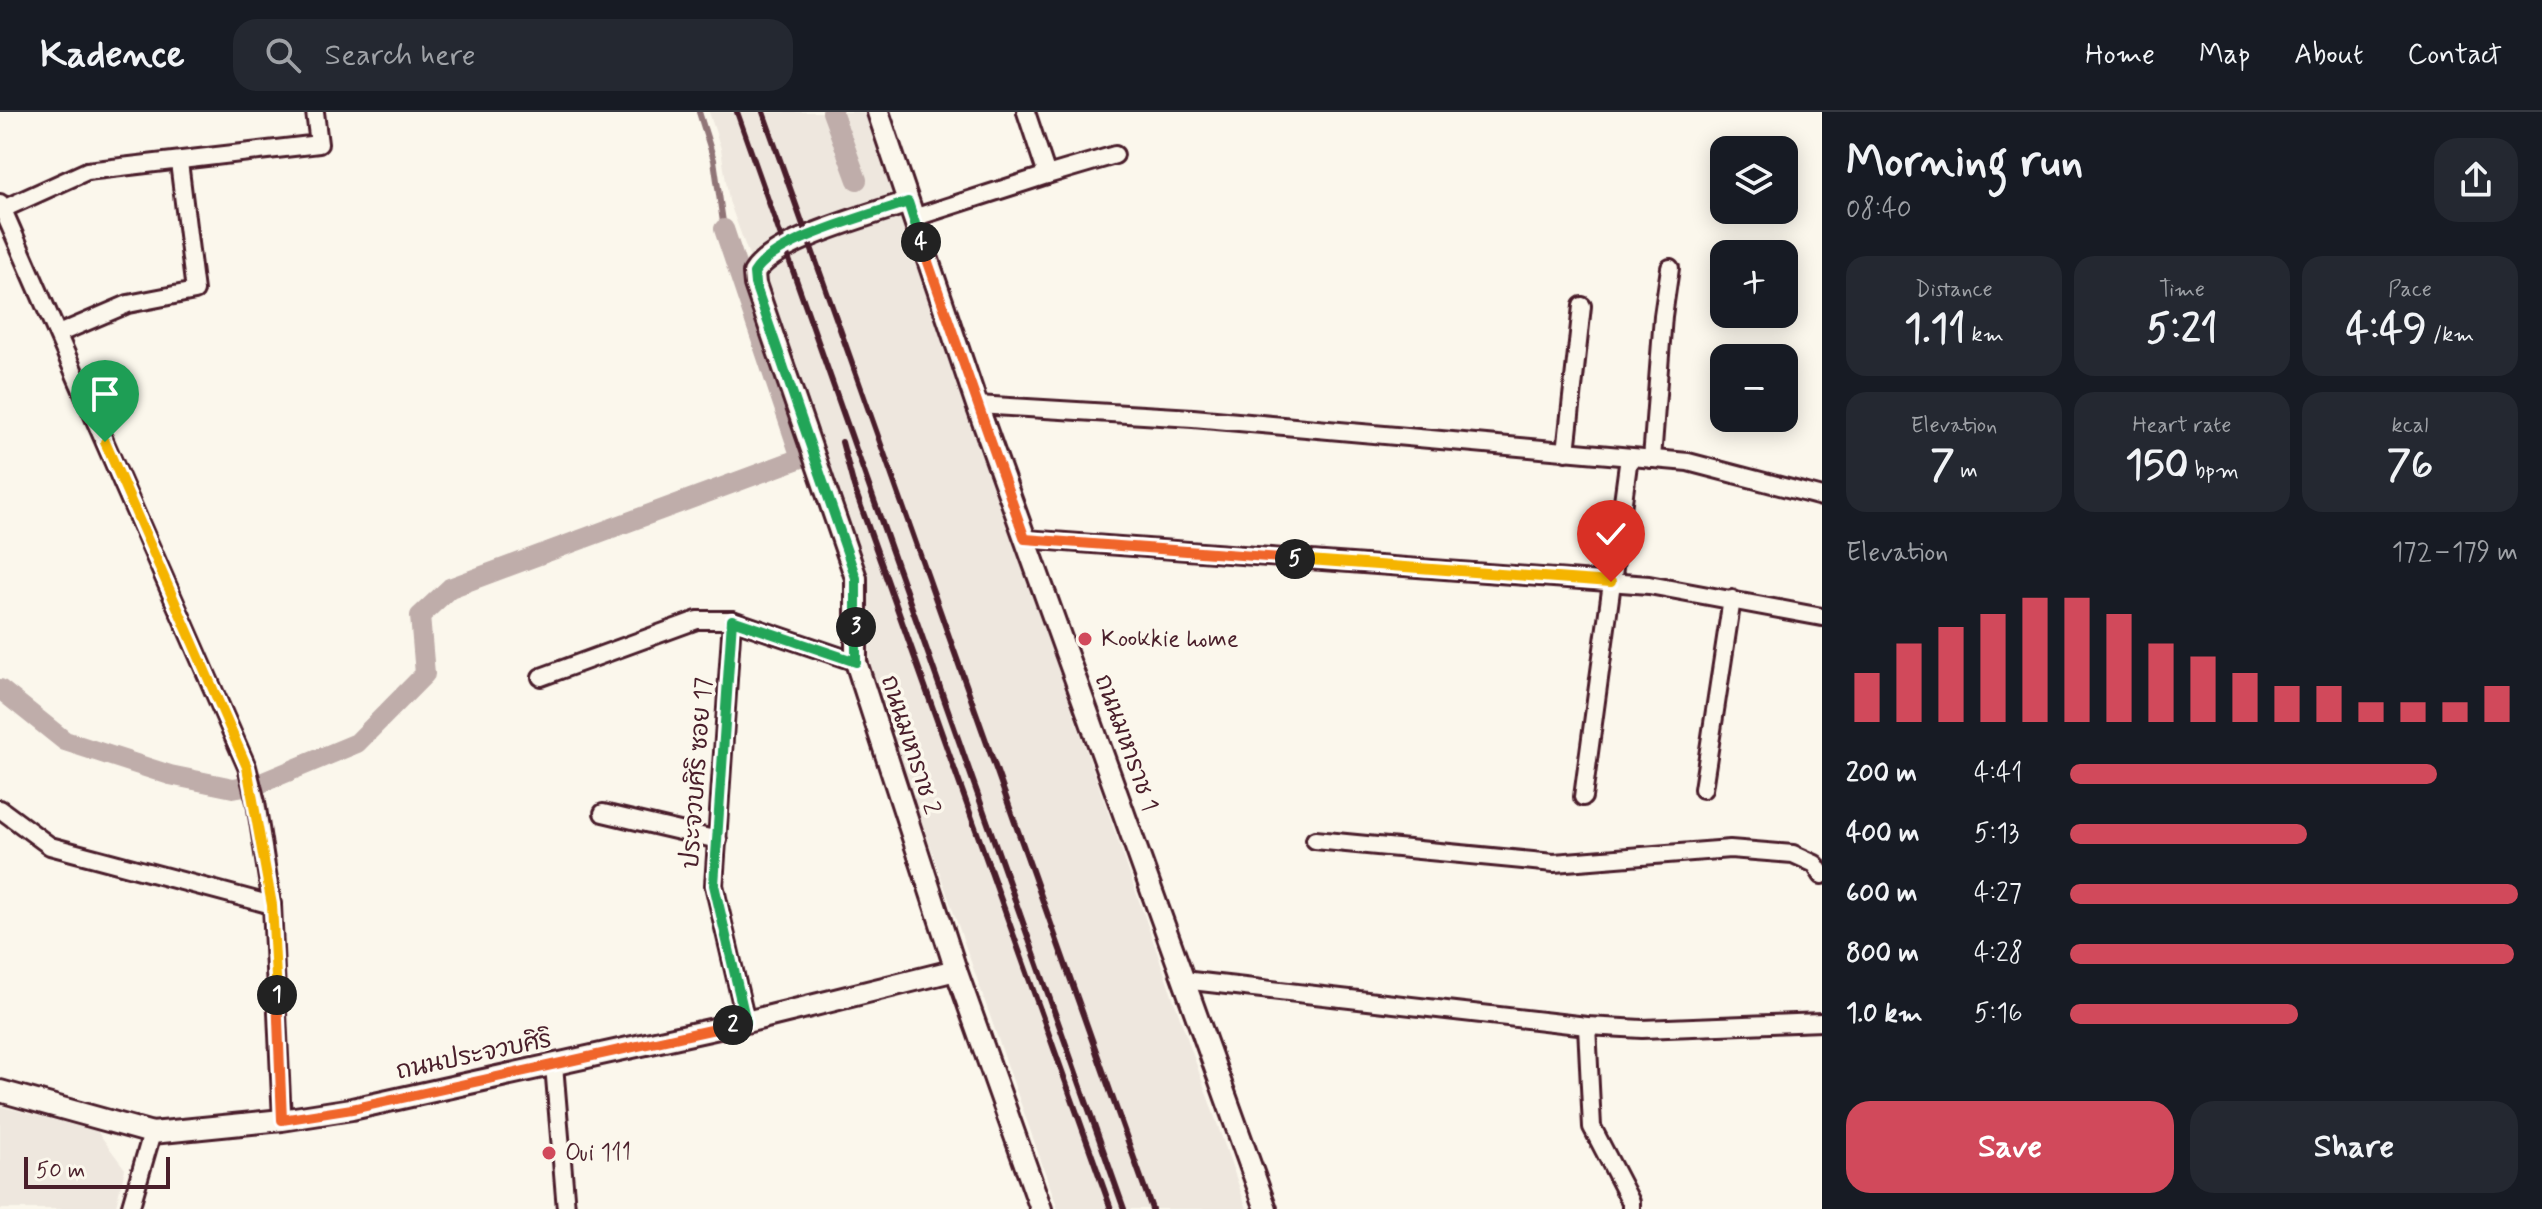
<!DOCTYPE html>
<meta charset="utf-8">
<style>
body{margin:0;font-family:Mynerve,"Playpen Sans Thai",sans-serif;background:#242831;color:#f1f3f6;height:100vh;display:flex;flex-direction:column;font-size:30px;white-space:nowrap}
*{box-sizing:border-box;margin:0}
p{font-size:26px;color:#9ea1a6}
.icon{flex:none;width:44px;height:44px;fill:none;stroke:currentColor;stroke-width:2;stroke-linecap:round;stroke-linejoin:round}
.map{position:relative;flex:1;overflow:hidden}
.details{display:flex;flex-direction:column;background:#171b24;width:720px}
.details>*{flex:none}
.tools{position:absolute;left:1710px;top:24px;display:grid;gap:16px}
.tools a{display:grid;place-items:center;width:88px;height:88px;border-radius:16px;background:#171b24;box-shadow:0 4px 20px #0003;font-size:40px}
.scale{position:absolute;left:24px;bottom:20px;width:146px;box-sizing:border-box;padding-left:8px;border:4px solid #4a1f2b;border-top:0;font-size:22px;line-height:28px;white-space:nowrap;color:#4a1f2b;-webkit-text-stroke:6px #fbf7ec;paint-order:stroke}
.pin{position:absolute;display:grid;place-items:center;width:68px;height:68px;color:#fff;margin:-82px -34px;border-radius:50% 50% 50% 0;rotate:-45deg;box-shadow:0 0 8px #0007}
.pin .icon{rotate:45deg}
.km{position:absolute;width:40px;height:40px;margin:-20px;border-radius:50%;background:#222;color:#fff;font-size:22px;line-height:40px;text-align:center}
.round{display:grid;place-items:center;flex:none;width:84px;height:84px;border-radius:24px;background:#242831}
.summary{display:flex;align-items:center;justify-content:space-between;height:136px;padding:0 24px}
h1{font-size:44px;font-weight:700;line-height:60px}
.metrics{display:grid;grid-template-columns:repeat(3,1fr);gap:12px;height:136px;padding:8px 24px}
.metrics div{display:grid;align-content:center;border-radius:20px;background:#242831;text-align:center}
.metrics b{font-size:40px;font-weight:700}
.metrics small{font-size:22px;font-weight:400}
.metrics p{font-size:22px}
.chart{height:224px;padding:16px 24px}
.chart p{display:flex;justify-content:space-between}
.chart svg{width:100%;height:144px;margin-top:8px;stroke:#d1495b;stroke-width:6}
.primary-button{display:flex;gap:16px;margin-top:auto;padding:16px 24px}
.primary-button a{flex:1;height:92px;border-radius:24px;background:#d1495b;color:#fff;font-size:32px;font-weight:700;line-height:92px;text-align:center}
.primary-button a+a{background:#242831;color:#f1f3f6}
ul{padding:0 24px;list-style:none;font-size:26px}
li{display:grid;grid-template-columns:128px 96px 1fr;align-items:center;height:60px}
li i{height:20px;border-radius:10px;background:#d1495b}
header{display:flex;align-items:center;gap:48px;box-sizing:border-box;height:112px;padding:0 40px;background:#171b24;border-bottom:2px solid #363941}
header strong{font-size:38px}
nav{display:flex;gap:44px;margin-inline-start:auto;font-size:28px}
.search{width:560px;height:72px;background:#242831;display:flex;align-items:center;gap:20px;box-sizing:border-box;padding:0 28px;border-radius:24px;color:#9ea1a6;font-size:30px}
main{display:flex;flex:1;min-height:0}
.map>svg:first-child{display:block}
.built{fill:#eee7de}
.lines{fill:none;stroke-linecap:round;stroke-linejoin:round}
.stream{stroke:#907477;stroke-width:6}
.canal{stroke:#bfadaa;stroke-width:20}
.minor-casing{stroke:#4a1f2b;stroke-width:22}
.tertiary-casing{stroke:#4a1f2b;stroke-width:26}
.minor{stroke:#fbf7ec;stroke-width:16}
.tertiary{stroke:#fbf7ec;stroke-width:20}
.rail{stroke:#4a1f2b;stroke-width:6}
.split-1-casing{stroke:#fff;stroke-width:16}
.split-2-casing{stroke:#fff;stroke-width:16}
.split-3-casing{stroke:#fff;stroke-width:16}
.split-4-casing{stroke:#fff;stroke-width:16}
.split-5-casing{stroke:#fff;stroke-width:16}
.split-6-casing{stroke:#fff;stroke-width:16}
.split-1{stroke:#f5b400;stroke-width:10}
.split-2{stroke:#f0652b;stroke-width:10}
.split-3{stroke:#22a559;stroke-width:10}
.split-4{stroke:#22a559;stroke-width:10}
.split-5{stroke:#f0652b;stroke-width:10}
.split-6{stroke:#f5b400;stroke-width:10}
.poi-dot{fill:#d1495b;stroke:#fbf7ec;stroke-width:3}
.labels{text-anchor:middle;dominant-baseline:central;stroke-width:7;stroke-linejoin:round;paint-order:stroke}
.poi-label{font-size:24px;fill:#4a1f2b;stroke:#fbf7ec;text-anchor:start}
.street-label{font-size:24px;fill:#4a1f2b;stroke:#fbf7ec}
</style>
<header>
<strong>Kadence</strong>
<div class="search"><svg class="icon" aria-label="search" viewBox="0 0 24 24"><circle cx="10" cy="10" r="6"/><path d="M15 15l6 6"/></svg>Search here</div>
<nav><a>Home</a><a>Map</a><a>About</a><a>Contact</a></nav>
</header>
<main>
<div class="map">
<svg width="1822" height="1097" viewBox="0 0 1822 1097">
<rect width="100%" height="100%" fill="#fbf7ec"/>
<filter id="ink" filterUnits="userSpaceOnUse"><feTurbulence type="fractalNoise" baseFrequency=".0125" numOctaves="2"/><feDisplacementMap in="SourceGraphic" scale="16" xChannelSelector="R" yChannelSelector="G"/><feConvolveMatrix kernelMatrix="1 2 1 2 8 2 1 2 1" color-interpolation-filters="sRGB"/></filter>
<g filter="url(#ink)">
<!-- built -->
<g class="built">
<polygon points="709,0 867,0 1073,600 1247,1097 1058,1097 870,563 867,466 729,89 721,37"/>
<polygon points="0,994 97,1019 125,1057 115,1097 0,1097"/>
</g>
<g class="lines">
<!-- stream -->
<polyline class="stream" points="699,0 714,48 724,117"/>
<!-- canal -->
<g class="canal">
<polyline points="832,0 857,68"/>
<polyline points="0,577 65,629 170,663 233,676 261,671 357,631 425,562 420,504 450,476 801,346 724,117"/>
</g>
<defs>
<g id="minor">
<polyline points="1047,63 1115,43"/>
<polyline points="0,91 247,655 256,690 272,793 282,1008"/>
<polyline points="3,97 87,59 319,32 315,0"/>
<polyline points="913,106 1047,63 1026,0"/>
<polyline points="58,222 128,192 195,179 179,50"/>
<polyline points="977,293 1193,306 1688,350 1822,385"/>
<polyline points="1566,340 1582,194"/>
<polyline points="1652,347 1663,204 1670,156"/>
<polyline points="1025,427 1649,473 1822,505"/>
<polyline points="732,508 714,773 746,910"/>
<polyline points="541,565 697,508 732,508 856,550"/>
<polyline points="1703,677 1732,487"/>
<polyline points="1583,685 1629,345"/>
<polyline points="0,697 50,734 272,793"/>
<polyline points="603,701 718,728"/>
<polyline points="1315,728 1554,751 1730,737 1793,742 1815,752 1822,763"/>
<polyline points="1183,868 1587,914 1642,917 1822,910"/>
<polyline points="1587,914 1592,1015 1631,1090 1631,1097"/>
<polyline points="554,953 566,1097"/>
<polyline points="130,1097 152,1021"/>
</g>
<g id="tertiary">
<polyline points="878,0 977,293 1266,1097"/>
<path d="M908 90C871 103 773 128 754 161L755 172 856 466V550L956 858 1041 1097"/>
<polyline points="0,979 152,1021 282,1008 352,997 746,910 956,858"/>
</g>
</defs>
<!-- minor casing -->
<use href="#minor" class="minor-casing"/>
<!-- tertiary casing -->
<use href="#tertiary" class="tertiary-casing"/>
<!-- minor -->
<use href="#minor" class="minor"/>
<!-- tertiary -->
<use href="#tertiary" class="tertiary"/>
<!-- rail -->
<g class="rail">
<polyline points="737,0 1124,1097"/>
<polyline points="763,0 1152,1097"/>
<polyline points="842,330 854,375 1111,1097"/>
</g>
</g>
</g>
<g class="lines" filter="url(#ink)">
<defs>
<polyline id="split-1" points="105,330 247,655 272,793 277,883"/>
<polyline id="split-2" points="277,883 282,1008 352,997 733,913"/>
<polyline id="split-3" points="733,913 746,910 714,773 732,508 856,550 856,515"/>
<path id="split-4" d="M856 515V466L755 172 754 161C773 128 870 103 908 90L921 130"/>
<polyline id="split-5" points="921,130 1025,427 1295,447"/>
<polyline id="split-6" points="1295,447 1611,470"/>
</defs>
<!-- split-1 casing -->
<use href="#split-1" class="split-1-casing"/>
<!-- split-2 casing -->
<use href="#split-2" class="split-2-casing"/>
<!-- split-3 casing -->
<use href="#split-3" class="split-3-casing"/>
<!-- split-4 casing -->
<use href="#split-4" class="split-4-casing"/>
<!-- split-5 casing -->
<use href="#split-5" class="split-5-casing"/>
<!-- split-6 casing -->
<use href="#split-6" class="split-6-casing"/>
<!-- split-1 -->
<use href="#split-1" class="split-1"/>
<!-- split-2 -->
<use href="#split-2" class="split-2"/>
<!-- split-3 -->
<use href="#split-3" class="split-3"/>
<!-- split-4 -->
<use href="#split-4" class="split-4"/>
<!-- split-5 -->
<use href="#split-5" class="split-5"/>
<!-- split-6 -->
<use href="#split-6" class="split-6"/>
</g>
<!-- markers -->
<g class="poi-dot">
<circle cx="1085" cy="527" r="8"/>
<circle cx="549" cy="1041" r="8"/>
</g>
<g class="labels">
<!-- poi labels -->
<g class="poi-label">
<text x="1101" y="527">Kookkie home</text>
<text x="565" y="1041">Oui 111</text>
</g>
<!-- street labels -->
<g class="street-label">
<text transform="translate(1126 631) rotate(70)">ถนนมหาราช 1</text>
<text transform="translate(910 633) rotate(72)">ถนนมหาราช 2</text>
<text transform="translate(698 661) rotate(-86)">ประจวบศิริ ซอย 17</text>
<text transform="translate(474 944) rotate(-12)">ถนนประจวบศิริ</text>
</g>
</g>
</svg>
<div class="tools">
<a><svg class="icon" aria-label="layers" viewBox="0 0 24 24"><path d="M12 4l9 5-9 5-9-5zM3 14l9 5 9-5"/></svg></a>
<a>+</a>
<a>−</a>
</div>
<div class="scale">50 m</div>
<div class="pin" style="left:105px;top:330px;background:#1e9e55"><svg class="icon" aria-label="arrive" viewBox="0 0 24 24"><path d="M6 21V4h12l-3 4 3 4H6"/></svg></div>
<div class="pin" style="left:1611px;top:470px;background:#d93025"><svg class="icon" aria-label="check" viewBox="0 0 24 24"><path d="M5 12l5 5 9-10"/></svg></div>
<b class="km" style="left:277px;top:883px">1</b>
<b class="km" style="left:733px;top:913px">2</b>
<b class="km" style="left:856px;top:515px">3</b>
<b class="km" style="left:921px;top:130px">4</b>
<b class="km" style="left:1295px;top:447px">5</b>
</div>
<section class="details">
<div class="summary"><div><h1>Morning run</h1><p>08:40</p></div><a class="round"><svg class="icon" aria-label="share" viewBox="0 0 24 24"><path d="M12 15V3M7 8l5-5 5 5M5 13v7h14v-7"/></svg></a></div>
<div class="metrics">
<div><p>Distance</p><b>1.11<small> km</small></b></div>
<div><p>Time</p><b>5:21</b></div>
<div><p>Pace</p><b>4:49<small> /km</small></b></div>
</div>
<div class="metrics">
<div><p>Elevation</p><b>7<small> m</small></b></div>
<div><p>Heart rate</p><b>150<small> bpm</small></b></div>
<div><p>kcal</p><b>76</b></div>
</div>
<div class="chart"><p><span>Elevation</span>172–179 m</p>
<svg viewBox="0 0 160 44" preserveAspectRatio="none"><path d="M5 44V29M15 44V20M25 44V15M35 44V11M45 44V6M55 44V6M65 44V11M75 44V20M85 44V24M95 44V29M105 44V33M115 44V33M125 44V38M135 44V38M145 44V38M155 44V33"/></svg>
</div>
<ul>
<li><b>200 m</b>4:41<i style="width:82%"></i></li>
<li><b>400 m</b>5:13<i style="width:53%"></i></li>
<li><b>600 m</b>4:27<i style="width:100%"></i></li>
<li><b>800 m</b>4:28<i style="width:99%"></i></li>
<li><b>1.0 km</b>5:16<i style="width:51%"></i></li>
</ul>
<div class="primary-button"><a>Save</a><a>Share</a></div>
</section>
</main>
